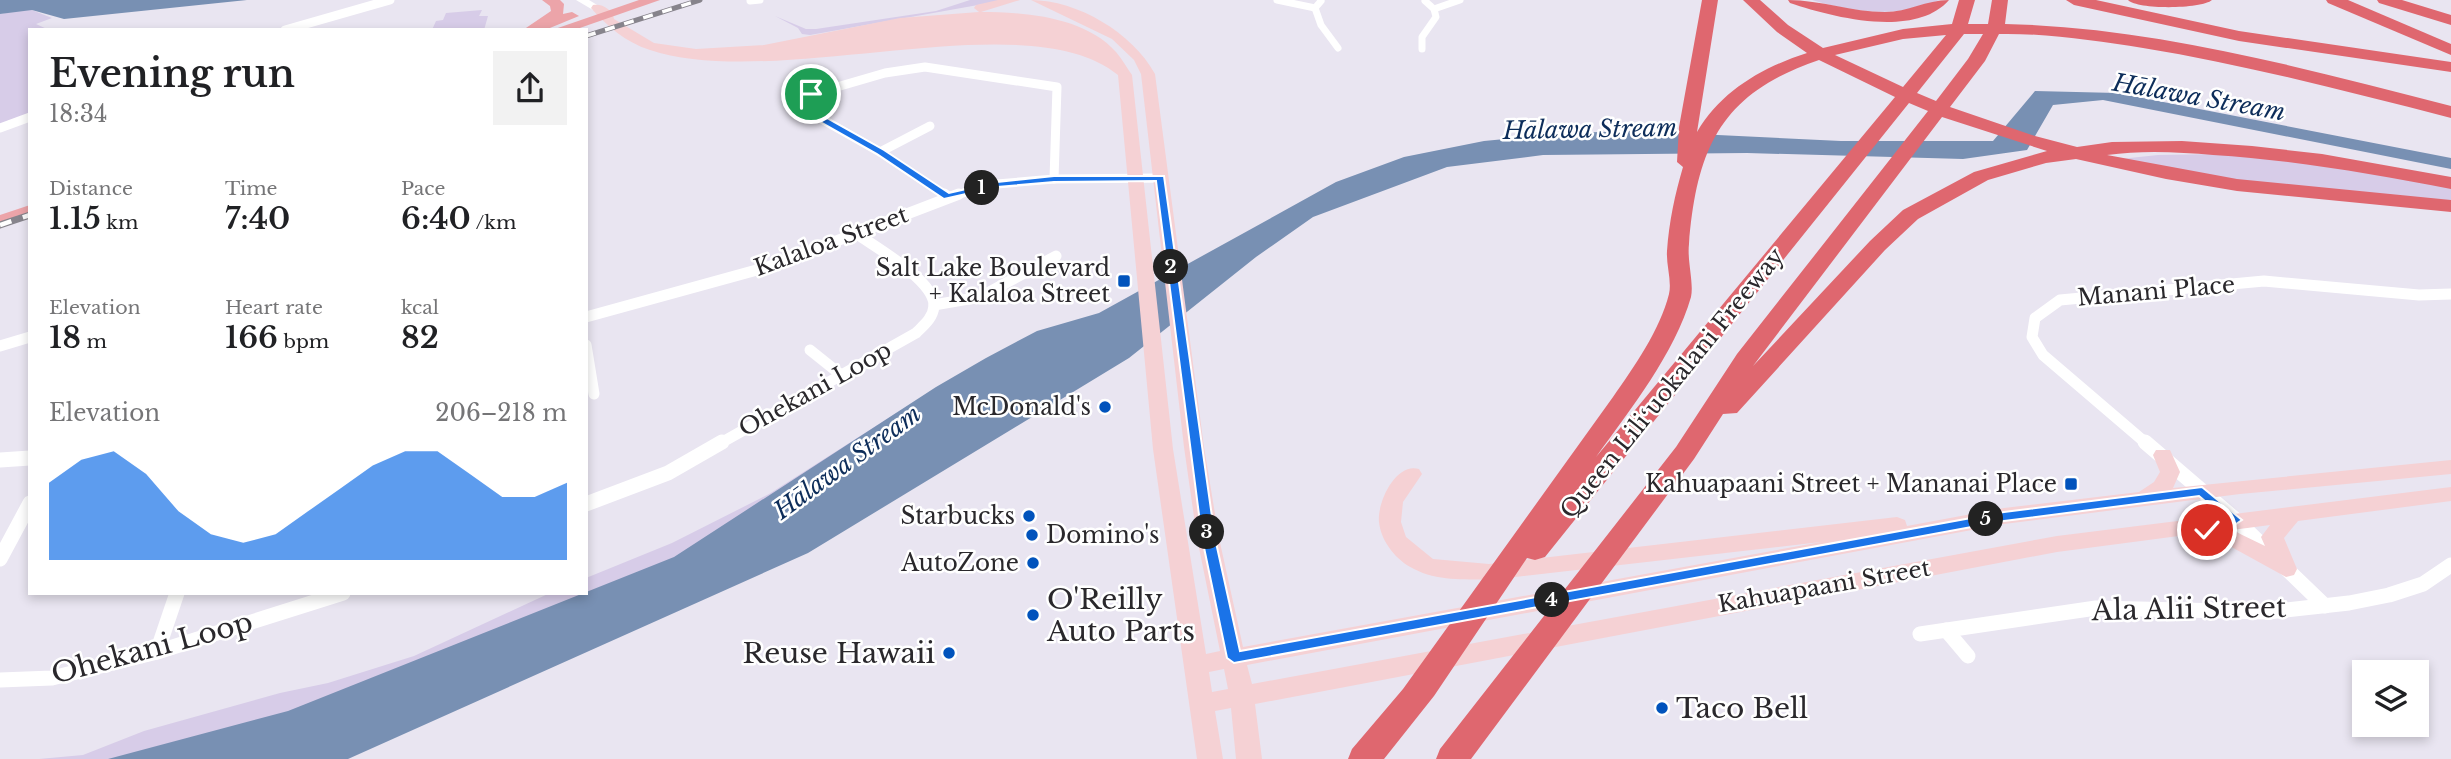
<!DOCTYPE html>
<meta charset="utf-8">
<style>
body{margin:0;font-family:"Libre Baskerville",serif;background:#f2f2f2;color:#202124;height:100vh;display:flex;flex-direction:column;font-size:26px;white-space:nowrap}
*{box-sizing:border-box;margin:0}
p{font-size:23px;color:#757577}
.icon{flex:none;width:38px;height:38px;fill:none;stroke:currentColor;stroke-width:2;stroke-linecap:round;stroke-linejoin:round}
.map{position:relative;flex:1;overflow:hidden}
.side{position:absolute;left:28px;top:28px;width:560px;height:567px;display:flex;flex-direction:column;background:#fff;border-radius:0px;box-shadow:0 4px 10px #0003}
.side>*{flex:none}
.fabs{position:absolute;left:2352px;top:660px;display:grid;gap:14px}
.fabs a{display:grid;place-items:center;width:77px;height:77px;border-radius:0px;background:#fff;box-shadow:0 4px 10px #0003;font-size:35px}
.pin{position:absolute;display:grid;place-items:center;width:60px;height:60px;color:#fff;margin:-30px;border:4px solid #fff;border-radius:50%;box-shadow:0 2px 7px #0007}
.km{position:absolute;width:35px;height:35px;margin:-18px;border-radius:50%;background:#222;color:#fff;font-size:19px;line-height:35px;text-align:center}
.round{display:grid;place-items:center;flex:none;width:74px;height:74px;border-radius:0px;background:#f2f2f2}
.head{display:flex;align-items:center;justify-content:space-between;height:119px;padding:0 21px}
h1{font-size:38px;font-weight:600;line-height:52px}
.stats{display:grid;grid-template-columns:repeat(3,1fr);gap:10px;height:119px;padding:7px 21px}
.stats div{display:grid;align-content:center}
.stats b{font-size:30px;font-weight:600}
.stats small{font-size:19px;font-weight:400}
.stats p{font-size:19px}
.chart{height:196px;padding:14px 21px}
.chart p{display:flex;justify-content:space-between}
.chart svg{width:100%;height:126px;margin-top:7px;fill:#1a73e8;opacity:.7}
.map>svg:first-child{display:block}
.green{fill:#d7cce8}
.water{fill:#7890b3}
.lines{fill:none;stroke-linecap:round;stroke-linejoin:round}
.pedestrian{stroke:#fff;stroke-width:7}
.minor-far2{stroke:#fff;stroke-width:9}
.minor-far1{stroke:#fff;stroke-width:11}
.minor{stroke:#fff;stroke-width:15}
.tertiary{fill:#fff;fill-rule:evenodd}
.secondary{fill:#f5d1d4;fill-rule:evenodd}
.primary{fill:#eca4a9;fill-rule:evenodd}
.motorway{fill:#df676f;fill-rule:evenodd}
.rail-far1-casing{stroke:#87848c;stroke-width:5}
.rail-casing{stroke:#87848c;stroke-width:7}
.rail-far1{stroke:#fff;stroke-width:3.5;stroke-dasharray:10;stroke-linecap:butt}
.rail{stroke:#fff;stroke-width:4.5;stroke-dasharray:12;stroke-linecap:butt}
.route{fill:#1a73e8;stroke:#fff;stroke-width:2}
.poi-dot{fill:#0153bc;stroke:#fff;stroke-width:2.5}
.labels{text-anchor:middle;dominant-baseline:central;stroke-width:5;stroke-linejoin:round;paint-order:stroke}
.street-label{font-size:23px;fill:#2a282c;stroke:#fff}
.poi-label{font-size:23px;fill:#2a282c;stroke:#fff;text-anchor:end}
.water-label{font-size:24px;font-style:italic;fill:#0d2d5a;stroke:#fff}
.near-poi-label{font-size:28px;fill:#2a282c;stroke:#fff;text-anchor:start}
.near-street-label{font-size:28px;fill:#2a282c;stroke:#fff}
</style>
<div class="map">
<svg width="2451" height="759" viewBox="0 0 2451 759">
<rect width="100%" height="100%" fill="#e9e5f1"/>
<!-- green -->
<g class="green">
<polygon points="970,0 1006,0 810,35 802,34 798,28 775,16 806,29 816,29 936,11"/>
<path d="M1812 0H1939C1899 19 1853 12 1812 0Z"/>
<polygon points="20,10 32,10 52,18 36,24 49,30 30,30 30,113 0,124 0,14"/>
<polygon points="482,10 479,16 488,16 484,30 432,30 436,21 443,20 446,13"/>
<polygon points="2216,154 2312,162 2451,187 2451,202 2275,188 2120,159 2158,155"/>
<polygon points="901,410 745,537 223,759 39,759 83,755 144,731 280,693 328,683 414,656 550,593 586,593 586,578 672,543 769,494"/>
</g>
<!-- water -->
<g class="water">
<polygon points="0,0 247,0 64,19 32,10 0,14"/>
<polygon points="2035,91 2117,93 2451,158 2451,169 2103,100 2053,105 2027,150 1963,159 1747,153 1543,155 1447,167 1313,217 1256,257 1129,358 808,553 348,759 108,759 288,711 674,557 936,387 986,358 1037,331 1099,313 1336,182 1404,157 1484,141 1567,133 1635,131 1841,141 1993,141"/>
</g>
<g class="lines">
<!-- pedestrian -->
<g class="pedestrian">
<polyline points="1277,0 1315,8"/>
<polyline points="750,1 760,0"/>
<polyline points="1321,1 1315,8 1321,25 1338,48"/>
<polyline points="1434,9 1460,0"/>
<polyline points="1422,49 1422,37 1436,17 1434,9 1425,1"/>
</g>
<!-- minor-far2 -->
<g class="minor-far2">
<polyline points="285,30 390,0"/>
<polyline points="0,128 30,117"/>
<polyline points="880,152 930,126"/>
<polyline points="946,196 880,152 797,105 799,98 885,73 925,67 1057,87 1054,179"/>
<polyline points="952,196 997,184 1054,179 1161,178"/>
</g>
<!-- minor-far1 -->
<g class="minor-far1">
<polyline points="944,194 948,197"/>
<polyline points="934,305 980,297 1056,256"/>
<polyline points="586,317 771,266 959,194"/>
<polyline points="586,345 594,394"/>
<polyline points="0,346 30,337"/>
<polyline points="810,350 840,374"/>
<path d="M719 444 916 333C924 325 933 318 934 306 935 281 877 248 857 234"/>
<polyline points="2147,444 2043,355 2032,337 2035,318 2060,300 2264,281 2419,295 2451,294"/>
</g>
<!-- minor -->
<g class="minor">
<polyline points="2145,442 2236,520 2325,606"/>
<polyline points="0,460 30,458"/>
<polyline points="586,504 668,473 722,442"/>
<polyline points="0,559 30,503"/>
<polyline points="1946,630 1968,656"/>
<polyline points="1920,634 2096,608 2268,612 2349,603 2389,595 2423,584 2451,565"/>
<polyline points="157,652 177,593"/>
<polyline points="0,680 52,678 157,652 343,593"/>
</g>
<!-- tertiary -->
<polygon class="tertiary" points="576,0 589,0 602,8 593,10"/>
<!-- secondary -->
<path class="secondary" d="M998 0H1020L981 12C1025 12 1085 17 1116 52 1122 59 1127 68 1132 75L1173 449 1206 654 1220 651 1197 538 1184 447 1141 74 1134 60 1112 39 1031 0C1077 0 1133 33 1155 74L1204 447 1219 538 1243 647 1821 542 1489 580C1464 579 1437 581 1414 569 1397 561 1381 542 1379 522 1377 502 1396 462 1419 469L1422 474 1403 502 1401 522 1406 537 1433 559 1489 564 1897 517 1905 520 1907 526 2004 508 2139 492 2154 482 2160 472 2153 455 2156 450H2170L2180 472 2173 488 2451 460V474L2240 494 2004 524 1247 665 1252 684 2057 536 2451 487V501L2298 521 2284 538 2297 569 2294 575 2286 577 2226 544 2194 534 2057 552 1255 704 1262 759H1236L1231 708 1215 711 1223 759H1197L1153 449 1118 75C1027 0 778 92 650 50 625 42 607 26 591 8L593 5C602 3 613 10 614 19L654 43 696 49 764 45 900 18 979 12 974 8 976 5ZM2270 525 2261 537 2265 546 2232 530ZM1224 669 1228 689 1212 692 1209 672Z"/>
<!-- primary -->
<g class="primary">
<polygon points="542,0 560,0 564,4 563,14 572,12 579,16 545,30 523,30 551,11 550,6"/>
<polygon points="639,0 660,0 574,30 552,30"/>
<polygon points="30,205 30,216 0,226 0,215"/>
</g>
<!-- motorway -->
<g class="motorway">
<path d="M1702 0H1718L1697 132C1721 91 1763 67 1807 53L1777 32 1743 0H1760L1788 25 1823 48 1903 29 1952 24 1959 0H1975L1968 24H1988L1992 0H2008L2005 24C2155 27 2306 69 2451 106V118C2349 92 2247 65 2143 48 2096 41 2047 33 1999 34L1985 61 1950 107 2035 136 2077 147 2112 142 2182 141 2252 146 2322 154 2451 177V189C2372 174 2294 160 2213 155 2179 152 2142 150 2107 155L2237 179 2451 200V212L2237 191 2166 179 2076 159 2046 163 1988 180 1918 219 1885 250 1737 413 1723 414 1694 459 1471 759H1436L1440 749 1676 447 1737 354 1928 111 1909 103 1545 557 1535 560 1527 558 1434 696 1384 759H1348L1352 749 1403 689 1613 397C1634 367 1660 330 1669 294 1672 281 1666 265 1667 251 1669 222 1675 194 1683 167L1677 162 1679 127ZM1964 34H1983L1968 59 1936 101 1917 93ZM1946 35 1903 87 1835 55 1903 39ZM1819 60 1895 97 1596 457C1630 410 1675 353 1691 297 1694 283 1687 261 1689 244 1697 146 1722 93 1819 60ZM1942 117 2047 151 1974 172 1903 210 1870 241 1753 366Z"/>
<path d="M1788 0C1821 0 1852 12 1885 12 1908 12 1926 0 1949 0 1915 39 1832 17 1790 3Z"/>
<polygon points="2066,0 2096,0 2239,31 2451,62 2451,72 2239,41 2074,5"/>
<path d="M2128 0H2212C2202 9 2138 10 2128 0Z"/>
<polygon points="2326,0 2348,0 2451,44 2451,55 2328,3"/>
<polygon points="2377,0 2402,0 2451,15 2451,25 2379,3"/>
</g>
<defs>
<polyline id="rail-far1" points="586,36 700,0"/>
<polyline id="rail" points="0,225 30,215"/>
</defs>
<!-- rail-far1 casing -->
<use href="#rail-far1" class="rail-far1-casing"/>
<!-- rail casing -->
<use href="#rail" class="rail-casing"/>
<!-- rail-far1 -->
<use href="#rail-far1" class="rail-far1"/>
<!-- rail -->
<use href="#rail" class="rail"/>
</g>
<!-- route -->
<polygon class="route" points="808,92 815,94 803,100 802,104 884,150 949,193 997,182 1054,176 1164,176 1215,538 1240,651 2004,512 2202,487 2242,520 2236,524 2213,528 2212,533 2186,530 2186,524 2224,517 2199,496 2004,521 1234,663 1227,658 1202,538 1156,181 1054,182 997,187 944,199 877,154 794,107 797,97"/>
<!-- markers -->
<g class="poi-dot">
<rect x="1117" y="274" width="14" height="14" rx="3.5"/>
<circle cx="1105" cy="407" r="7"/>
<rect x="2064" y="477" width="14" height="14" rx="3.5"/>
<circle cx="1029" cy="516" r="7"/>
<circle cx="1032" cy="535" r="7"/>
<circle cx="1033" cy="563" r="7"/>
<circle cx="1033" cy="615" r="7"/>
<circle cx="949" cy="653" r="7"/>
<circle cx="1662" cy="708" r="7"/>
</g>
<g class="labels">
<!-- street labels -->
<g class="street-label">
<text transform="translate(831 241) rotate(-20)">Kalaloa Street</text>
<text transform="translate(2156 291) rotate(-5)">Manani Place</text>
<text transform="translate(1672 383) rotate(-51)">Queen Liliʻuokalani Freeway</text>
<text transform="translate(815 389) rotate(-29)">Ohekani Loop</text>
<text transform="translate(1824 586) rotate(-10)">Kahuapaani Street</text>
</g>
<!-- poi labels -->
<g class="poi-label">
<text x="1110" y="268">Salt Lake Boulevard<tspan x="1110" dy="26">+ Kalaloa Street</tspan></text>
<text x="1091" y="407">McDonald's</text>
<text x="2057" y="484">Kahuapaani Street + Mananai Place</text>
<text x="1015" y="516">Starbucks</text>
<text x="1046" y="535" text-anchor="start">Domino's</text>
<text x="1019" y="563">AutoZone</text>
</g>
<!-- water labels -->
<g class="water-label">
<text transform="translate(2199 97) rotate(10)">Hālawa Stream</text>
<text transform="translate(1590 129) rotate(-1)">Hālawa Stream</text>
<text transform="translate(847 462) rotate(-36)">Hālawa Stream</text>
</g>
<!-- near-poi labels -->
<g class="near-poi-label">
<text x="1047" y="599">O'Reilly<tspan x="1047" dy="32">Auto Parts</tspan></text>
<text x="935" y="653" text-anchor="end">Reuse Hawaii</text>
<text x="1676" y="708">Taco Bell</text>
</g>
<!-- near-street labels -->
<g class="near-street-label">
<text transform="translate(2189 609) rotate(-1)">Ala Alii Street</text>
<text transform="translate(152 648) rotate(-15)">Ohekani Loop</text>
</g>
</g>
</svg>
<div class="fabs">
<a><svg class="icon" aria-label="layers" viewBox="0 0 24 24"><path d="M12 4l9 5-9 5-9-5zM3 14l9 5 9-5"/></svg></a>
</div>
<div class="pin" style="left:811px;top:94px;background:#1e9e55"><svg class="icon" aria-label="arrive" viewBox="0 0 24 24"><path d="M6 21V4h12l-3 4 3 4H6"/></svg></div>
<div class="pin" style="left:2207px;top:530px;background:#d93025"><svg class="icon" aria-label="check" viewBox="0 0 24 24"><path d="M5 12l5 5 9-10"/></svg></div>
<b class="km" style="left:982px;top:188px">1</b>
<b class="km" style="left:1171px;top:267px">2</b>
<b class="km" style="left:1207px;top:532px">3</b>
<b class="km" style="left:1552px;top:600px">4</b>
<b class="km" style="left:1986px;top:519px">5</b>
<section class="side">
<div class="head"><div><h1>Evening run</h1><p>18:34</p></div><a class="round"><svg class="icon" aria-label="share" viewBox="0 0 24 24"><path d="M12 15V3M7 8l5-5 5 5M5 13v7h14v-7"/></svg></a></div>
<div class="stats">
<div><p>Distance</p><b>1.15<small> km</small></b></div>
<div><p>Time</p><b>7:40</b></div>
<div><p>Pace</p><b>6:40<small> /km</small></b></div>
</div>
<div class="stats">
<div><p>Elevation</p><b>18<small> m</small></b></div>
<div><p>Heart rate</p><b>166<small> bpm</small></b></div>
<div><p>kcal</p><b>82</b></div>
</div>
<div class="chart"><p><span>Elevation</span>206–218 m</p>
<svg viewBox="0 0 160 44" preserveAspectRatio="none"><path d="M0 44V17L10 9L20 6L30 14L40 27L50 35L60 38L70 35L80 27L90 19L100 11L110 6L120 6L130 14L140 22L150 22L160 17V44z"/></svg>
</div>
</section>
</div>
